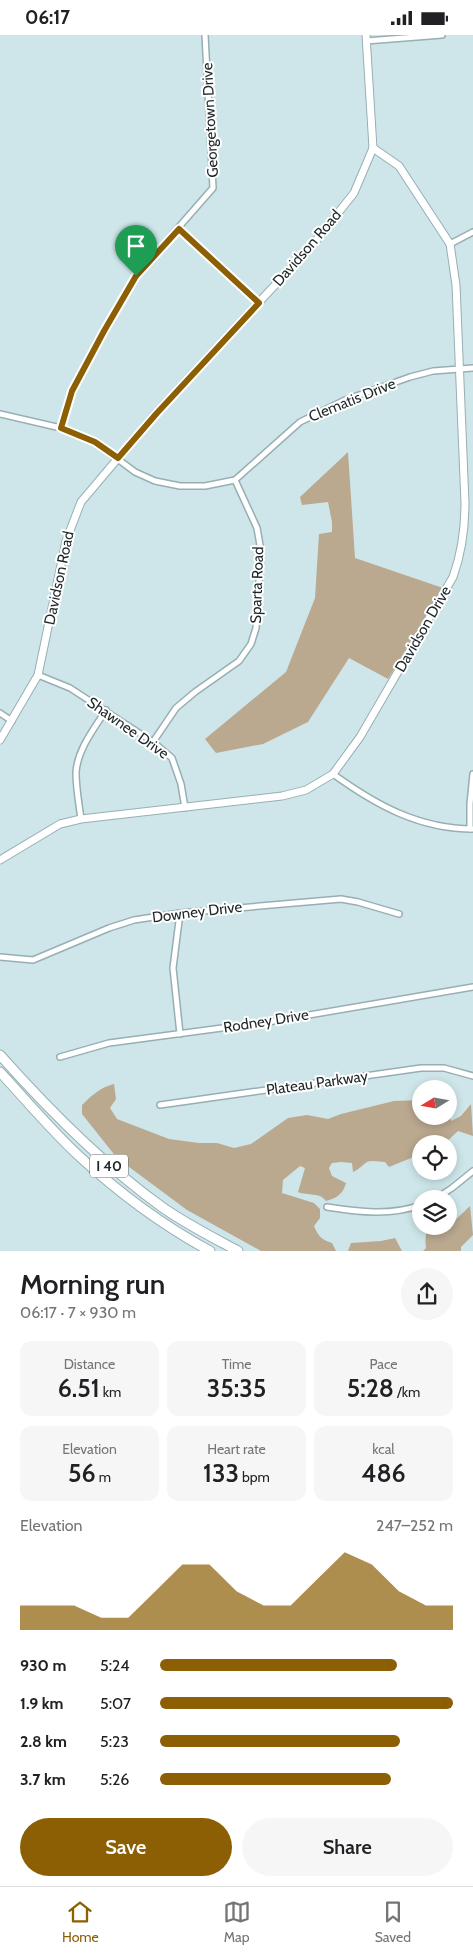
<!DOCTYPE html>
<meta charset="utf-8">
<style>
body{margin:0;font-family:Cabin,sans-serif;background:#f6f6f6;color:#202124;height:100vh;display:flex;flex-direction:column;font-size:19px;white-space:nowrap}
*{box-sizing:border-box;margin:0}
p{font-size:16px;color:#757577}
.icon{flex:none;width:28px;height:28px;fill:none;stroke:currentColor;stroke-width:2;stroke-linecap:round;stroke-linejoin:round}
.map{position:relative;height:1216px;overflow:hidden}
.side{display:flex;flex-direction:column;background:#fff;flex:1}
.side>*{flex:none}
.needle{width:32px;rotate:259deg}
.controls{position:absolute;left:412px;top:1045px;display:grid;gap:10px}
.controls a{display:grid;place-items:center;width:45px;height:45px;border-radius:50%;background:#fff;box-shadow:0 2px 8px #0003;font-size:25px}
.pin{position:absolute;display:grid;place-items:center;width:42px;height:42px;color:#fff;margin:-51px -21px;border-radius:50% 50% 50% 0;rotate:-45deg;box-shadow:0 0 5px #0007}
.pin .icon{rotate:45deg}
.round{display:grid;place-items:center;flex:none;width:52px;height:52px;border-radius:26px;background:#f6f6f6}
.overview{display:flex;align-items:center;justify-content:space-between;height:85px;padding:0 20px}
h1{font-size:28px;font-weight:600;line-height:38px}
.stats{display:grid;grid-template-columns:repeat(3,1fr);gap:8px;height:85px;padding:5px 20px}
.stats div{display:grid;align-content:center;border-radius:12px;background:#f6f6f6;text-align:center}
.stats b{font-size:25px;font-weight:600}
.stats small{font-size:14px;font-weight:400}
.stats p{font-size:14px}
.chart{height:140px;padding:10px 20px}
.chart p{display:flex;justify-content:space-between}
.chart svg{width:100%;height:90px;margin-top:5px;fill:#8c5f04;opacity:.7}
.cta{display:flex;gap:10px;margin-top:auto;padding:10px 20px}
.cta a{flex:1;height:58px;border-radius:30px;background:#8c5f04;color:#fff;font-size:20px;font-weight:600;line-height:58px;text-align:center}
.cta a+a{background:#f6f6f6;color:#202124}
ul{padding:0 20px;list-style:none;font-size:16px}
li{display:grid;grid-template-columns:80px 60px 1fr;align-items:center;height:38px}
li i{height:12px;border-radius:6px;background:#8c5f04}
.status{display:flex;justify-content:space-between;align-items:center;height:35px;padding:0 25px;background:#fff;direction:ltr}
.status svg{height:14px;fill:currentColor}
.dock{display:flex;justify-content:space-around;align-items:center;height:70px;border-top:1px solid #e0e0e0;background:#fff;font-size:14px;color:#757577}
.dock a{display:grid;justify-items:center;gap:2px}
.dock .active{color:#8c5f04}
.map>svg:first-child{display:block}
.forest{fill:#baa88f}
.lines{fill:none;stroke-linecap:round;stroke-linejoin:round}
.street-casing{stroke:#97afb3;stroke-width:8}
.secondary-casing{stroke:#97afb3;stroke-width:9}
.highway-casing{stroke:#97afb3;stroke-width:11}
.street{stroke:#fff;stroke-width:5}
.secondary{stroke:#fff;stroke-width:7}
.highway{stroke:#fff;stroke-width:9}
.route-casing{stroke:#fff;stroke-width:10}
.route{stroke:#8c5f04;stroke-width:6}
.labels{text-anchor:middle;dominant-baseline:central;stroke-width:4;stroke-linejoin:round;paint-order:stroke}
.shield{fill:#fff;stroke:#626869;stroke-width:1}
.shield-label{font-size:14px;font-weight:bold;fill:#1f2829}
.street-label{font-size:15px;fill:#1f2829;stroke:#fff}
</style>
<div class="status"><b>06:17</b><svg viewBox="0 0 49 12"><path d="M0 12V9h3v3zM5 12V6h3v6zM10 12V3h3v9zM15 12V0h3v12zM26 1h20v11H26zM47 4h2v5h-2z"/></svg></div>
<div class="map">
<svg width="473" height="1216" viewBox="0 0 473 1216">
<rect width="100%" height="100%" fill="#cee6ea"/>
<!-- forest -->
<g class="forest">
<polygon points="348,417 355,523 443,553 388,644 349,623 308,687 263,709 216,718 205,704 286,637 315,563 319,499 332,497 332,487 328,467 302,470 300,462"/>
<path d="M114 1049 116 1064 110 1073 117 1084 169 1104 199 1108H217L234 1113 251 1109 288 1083 307 1080 328 1084 341 1079 394 1066 421 1065V1081H449V1078L451 1086 461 1081 471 1069 473 1101 458 1096 444 1109H421V1119L389 1132 385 1127C380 1127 372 1125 367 1127 362 1130 360 1134 353 1137L352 1128 341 1127 332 1128 329 1133 332 1141 346 1148C343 1159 337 1163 326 1166 320 1157 308 1161 298 1157L305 1133 300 1131 283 1145 282 1158 314 1168 320 1174V1183L314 1191C318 1201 322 1205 332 1208L336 1216H261L187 1175 117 1123 82 1079V1070C91 1061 101 1052 114 1049Z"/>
<path d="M470 1171 473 1200 461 1212V1216H423L426 1213C424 1192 429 1191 449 1191Z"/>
<polygon points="395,1203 402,1216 348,1216 351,1208 381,1206"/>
</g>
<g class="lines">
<defs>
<g id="street">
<polyline points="366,6 442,0"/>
<polyline points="179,194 259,268"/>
<polyline points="450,209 473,197"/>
<polyline points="0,379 61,393 95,407 135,437 155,446 180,451 205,451 235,445 300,387 345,365 410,342 433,336 473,333"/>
<polyline points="61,393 72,356 104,296 136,241 213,153 205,0"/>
<polyline points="38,640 70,653 153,707 172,723 181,749 185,773"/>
<polyline points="0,678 12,686"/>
<polyline points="153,707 176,673 195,657 239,626 251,609 256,593 261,516 257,493 235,445"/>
<path d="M333 739C376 770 419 794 473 794"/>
<path d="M81 784C79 769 76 753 76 738 77 715 94 694 106 675"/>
<polyline points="470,794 470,769 473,739"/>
<polyline points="0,922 33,925 109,893 134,885 180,878 341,864 358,867 399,879"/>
<polyline points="180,999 173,933 180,878"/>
<polyline points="60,1022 109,1008 268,987 473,952"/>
<polyline points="160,1070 421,1033 444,1033 473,1041"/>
<polyline points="435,1164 452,1153 473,1136"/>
<path d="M327 1172C359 1177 390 1181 421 1170"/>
</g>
<g id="secondary">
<polyline points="0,705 38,640 66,506 81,467 157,377 314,208 354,158 373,113 366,0"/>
<path d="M0 825 60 789 81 784 282 761 306 755 333 739 360 702 453 542C462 517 465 494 465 468L456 250 450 209 399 131 373 113"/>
</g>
<g id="highway">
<path d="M0 1020C49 1075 102 1129 162 1172 186 1189 212 1202 238 1216"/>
<path d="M0 1037C26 1065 51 1095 79 1121 119 1158 162 1190 210 1216"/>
</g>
</defs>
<!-- street casing -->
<use href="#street" class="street-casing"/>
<!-- secondary casing -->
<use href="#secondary" class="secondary-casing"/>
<!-- highway casing -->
<use href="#highway" class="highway-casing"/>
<!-- street -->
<use href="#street" class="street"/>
<!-- secondary -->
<use href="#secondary" class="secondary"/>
<!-- highway -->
<use href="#highway" class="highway"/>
</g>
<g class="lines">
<defs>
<polygon id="route" points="179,194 259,268 157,378 118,423 95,407 61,393 72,356 104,296 136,241"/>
</defs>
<!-- route casing -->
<use href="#route" class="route-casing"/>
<!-- route -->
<use href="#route" class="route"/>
</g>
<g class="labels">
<!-- shield labels -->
<rect class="shield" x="90" y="1119.5" width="38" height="23" rx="4"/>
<g class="shield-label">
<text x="109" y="1131">I 40</text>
</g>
<!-- street labels -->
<g class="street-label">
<text transform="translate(210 85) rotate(-93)">Georgetown Drive</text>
<text transform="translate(307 213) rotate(-49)">Davidson Road</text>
<text transform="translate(352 365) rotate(-22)">Clematis Drive</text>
<text transform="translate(59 543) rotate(-78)">Davidson Road</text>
<text transform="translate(257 550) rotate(-88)">Sparta Road</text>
<text transform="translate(423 594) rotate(-60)">Davidson Drive</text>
<text transform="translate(128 693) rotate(35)">Shawnee Drive</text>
<text transform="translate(197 877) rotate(-7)">Downey Drive</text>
<text transform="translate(266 986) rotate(-9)">Rodney Drive</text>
<text transform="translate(317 1048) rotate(-8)">Plateau Parkway</text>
</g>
</g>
</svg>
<div class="controls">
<a><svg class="needle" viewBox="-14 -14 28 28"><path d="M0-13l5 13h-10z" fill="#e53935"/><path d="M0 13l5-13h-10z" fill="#757577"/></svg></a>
<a><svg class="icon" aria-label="locate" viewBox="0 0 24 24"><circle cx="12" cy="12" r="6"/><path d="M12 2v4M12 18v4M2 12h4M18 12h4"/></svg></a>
<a><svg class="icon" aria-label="layers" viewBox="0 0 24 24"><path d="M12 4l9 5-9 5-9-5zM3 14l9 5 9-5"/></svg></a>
</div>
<div class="pin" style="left:136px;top:241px;background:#1e9e55"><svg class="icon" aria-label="arrive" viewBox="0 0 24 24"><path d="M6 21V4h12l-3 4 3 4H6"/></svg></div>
</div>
<section class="side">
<div class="overview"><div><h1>Morning run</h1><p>06:17 · 7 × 930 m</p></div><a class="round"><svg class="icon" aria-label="share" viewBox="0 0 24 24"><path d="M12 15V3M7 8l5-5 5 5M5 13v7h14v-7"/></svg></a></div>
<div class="stats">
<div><p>Distance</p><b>6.51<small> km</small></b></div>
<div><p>Time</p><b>35:35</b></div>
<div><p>Pace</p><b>5:28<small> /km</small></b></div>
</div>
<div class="stats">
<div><p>Elevation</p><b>56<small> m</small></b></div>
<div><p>Heart rate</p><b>133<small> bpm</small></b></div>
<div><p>kcal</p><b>486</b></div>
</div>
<div class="chart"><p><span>Elevation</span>247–252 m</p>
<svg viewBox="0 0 160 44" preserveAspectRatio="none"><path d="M0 44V32L10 32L20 32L30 38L40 38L50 25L60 12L70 12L80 25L90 32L100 32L110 19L120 6L130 12L140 25L150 32L160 32V44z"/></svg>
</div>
<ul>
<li><b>930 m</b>5:24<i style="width:81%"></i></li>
<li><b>1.9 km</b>5:07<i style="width:100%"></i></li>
<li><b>2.8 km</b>5:23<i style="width:82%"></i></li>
<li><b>3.7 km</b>5:26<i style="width:79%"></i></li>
</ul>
<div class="cta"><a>Save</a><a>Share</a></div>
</section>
<nav class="dock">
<a class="active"><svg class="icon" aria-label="home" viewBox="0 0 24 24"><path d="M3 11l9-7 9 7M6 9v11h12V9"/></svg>Home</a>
<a><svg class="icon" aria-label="map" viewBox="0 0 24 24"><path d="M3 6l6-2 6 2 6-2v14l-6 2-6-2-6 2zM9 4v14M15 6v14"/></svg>Map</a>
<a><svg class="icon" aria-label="saved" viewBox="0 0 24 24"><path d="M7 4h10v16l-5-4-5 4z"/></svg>Saved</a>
</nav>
